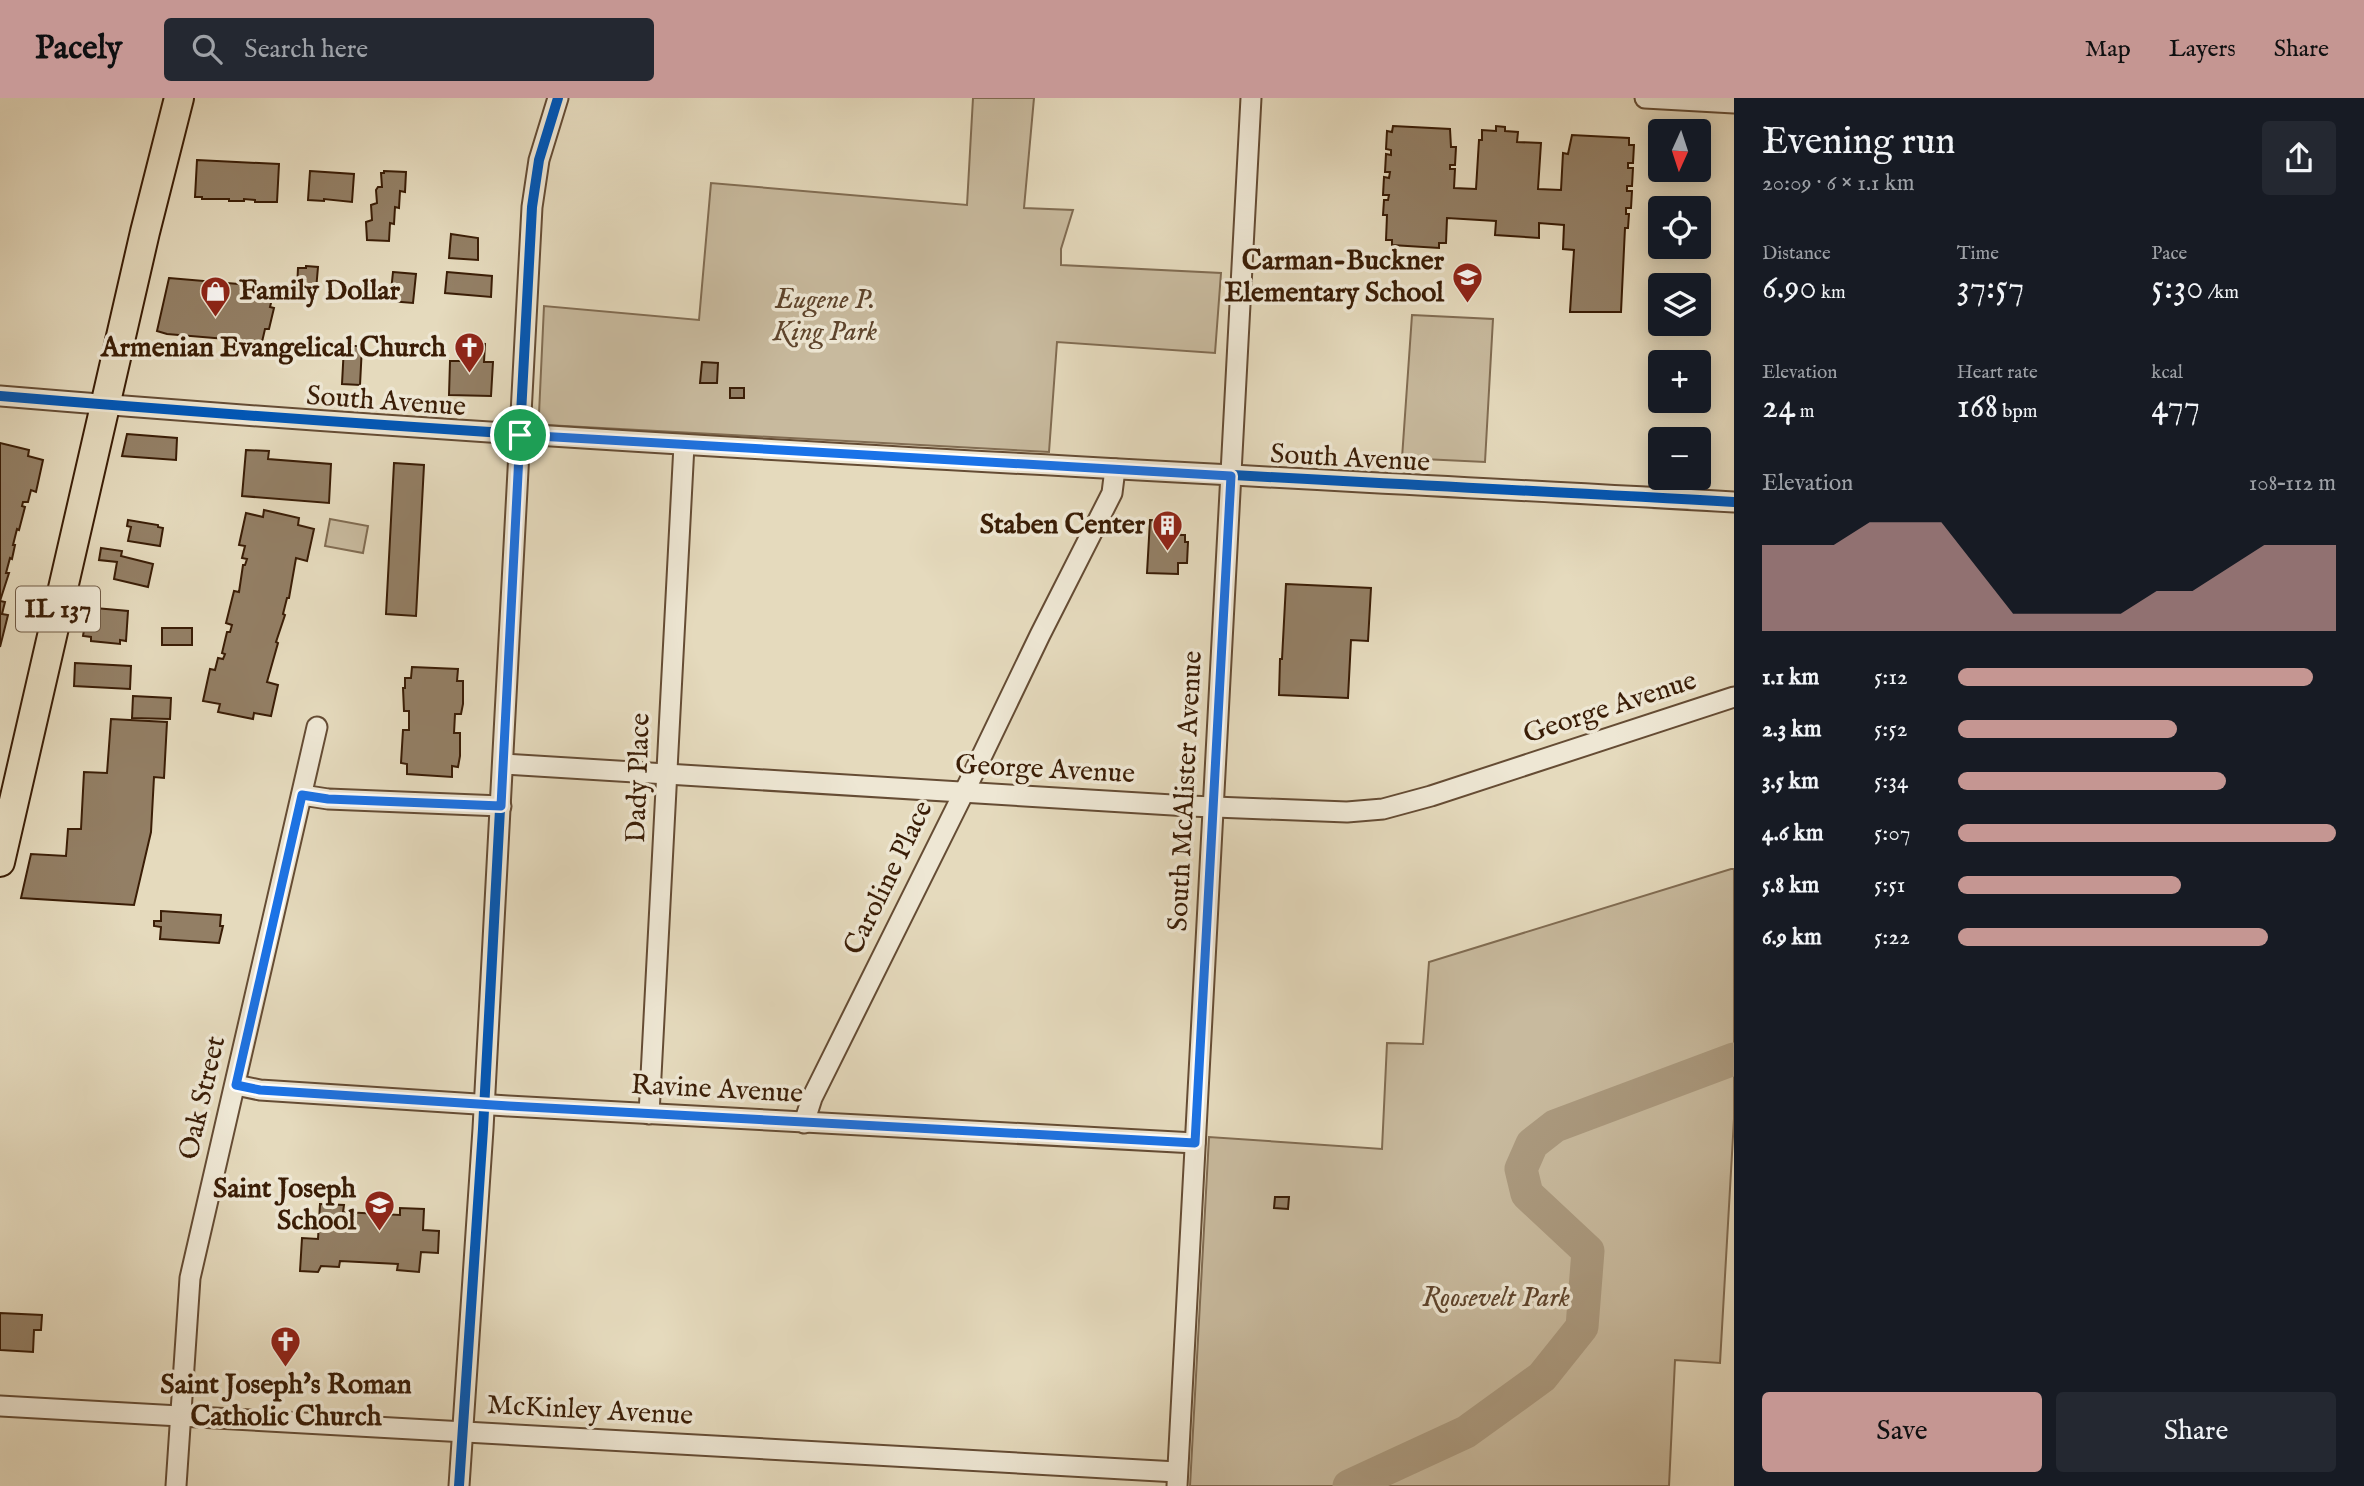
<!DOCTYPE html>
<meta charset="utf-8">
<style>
body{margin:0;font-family:"IM FELL English",serif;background:#242831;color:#f1f3f6;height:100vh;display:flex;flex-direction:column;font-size:26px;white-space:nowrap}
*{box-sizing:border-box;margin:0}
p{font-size:23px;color:#9ea1a6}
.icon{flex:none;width:38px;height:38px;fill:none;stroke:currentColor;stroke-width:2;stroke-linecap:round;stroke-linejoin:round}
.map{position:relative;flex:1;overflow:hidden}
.drawer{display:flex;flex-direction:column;background:#171b24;width:630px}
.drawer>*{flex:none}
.needle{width:46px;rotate:183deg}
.tools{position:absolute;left:1648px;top:21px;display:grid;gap:14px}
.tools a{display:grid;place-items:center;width:63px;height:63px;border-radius:7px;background:#171b24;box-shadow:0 4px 18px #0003;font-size:35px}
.pin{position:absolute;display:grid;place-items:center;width:60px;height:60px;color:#fff;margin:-30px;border:4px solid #fff;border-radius:50%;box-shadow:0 2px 7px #0007}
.round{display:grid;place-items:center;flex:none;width:74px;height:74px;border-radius:7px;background:#242831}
.summary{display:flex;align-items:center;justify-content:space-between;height:119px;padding:0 28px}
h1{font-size:38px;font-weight:600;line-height:52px}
.figures{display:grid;grid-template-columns:repeat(3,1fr);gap:10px;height:119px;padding:7px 28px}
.figures div{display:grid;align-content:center}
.figures b{font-size:35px;font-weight:600}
.figures small{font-size:19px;font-weight:400}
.figures p{font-size:19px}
.chart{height:196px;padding:14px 28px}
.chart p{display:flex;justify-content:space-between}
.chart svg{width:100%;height:126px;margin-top:7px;fill:#c59692;opacity:.7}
.button{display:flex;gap:14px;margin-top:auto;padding:14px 28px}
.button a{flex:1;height:80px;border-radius:7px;background:#c59692;color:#111;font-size:28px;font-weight:600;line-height:80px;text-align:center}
.button a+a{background:#242831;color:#f1f3f6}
ul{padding:0 28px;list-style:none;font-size:23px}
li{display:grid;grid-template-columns:112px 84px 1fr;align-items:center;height:52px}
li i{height:18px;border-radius:9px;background:#c59692}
header{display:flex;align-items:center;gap:42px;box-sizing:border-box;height:98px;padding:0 35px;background:#c59692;color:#111}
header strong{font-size:33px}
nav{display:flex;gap:38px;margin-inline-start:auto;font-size:24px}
.search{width:490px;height:63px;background:#242831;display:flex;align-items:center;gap:18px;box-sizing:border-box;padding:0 24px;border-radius:7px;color:#9ea1a6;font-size:26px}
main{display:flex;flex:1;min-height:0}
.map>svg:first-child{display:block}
.green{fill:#c8ba9e;stroke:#816c52;stroke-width:2}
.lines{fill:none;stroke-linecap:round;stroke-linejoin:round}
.river{stroke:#ab9a7f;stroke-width:33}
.building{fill:#937f65;stroke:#3a1d06;stroke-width:2}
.minor-casing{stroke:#654c34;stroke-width:23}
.highway-casing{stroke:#3a1d06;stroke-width:32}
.minor{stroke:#eee7d4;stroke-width:19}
.highway{stroke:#e5dabd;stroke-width:28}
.cycleway-casing{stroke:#eee7d4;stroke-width:15}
.cycleway{stroke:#0057b8;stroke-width:10}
.route-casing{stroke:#fff;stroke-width:14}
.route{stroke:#1a73e8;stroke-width:9}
.labels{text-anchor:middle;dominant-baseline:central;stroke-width:7;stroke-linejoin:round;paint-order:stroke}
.shield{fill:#eee7d4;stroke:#705a44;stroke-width:2}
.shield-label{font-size:26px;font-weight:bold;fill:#3a1d06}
.poi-label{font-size:28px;font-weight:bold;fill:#3a1d06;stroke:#eee7d4;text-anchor:end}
.park-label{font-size:28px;font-style:italic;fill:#5e442c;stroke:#eee7d4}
.street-label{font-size:28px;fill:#3a1d06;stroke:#eee7d4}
</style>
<header>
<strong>Pacely</strong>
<div class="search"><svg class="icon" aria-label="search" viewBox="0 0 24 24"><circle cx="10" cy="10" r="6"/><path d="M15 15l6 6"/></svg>Search here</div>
<nav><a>Map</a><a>Layers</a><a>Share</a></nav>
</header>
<main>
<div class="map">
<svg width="1734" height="1388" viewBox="0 0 1734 1388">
<rect width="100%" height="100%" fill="#e5dabd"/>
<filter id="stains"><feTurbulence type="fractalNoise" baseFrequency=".00286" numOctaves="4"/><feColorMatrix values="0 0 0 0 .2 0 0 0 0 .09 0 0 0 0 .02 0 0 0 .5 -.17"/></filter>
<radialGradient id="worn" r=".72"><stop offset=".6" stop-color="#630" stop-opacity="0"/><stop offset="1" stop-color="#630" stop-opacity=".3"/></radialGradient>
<!-- green -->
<g class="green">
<polygon points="973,0 1034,0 1024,110 1073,112 1061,151 1061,167 1221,175 1215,255 1057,244 1049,354 546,327 539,316 544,208 699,222 711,85 967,107"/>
<polygon points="1412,217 1493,221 1485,364 1402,360"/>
<polygon points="330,421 368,428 363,455 325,448"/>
<polygon points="1731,771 1734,771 1734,1021 1720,1265 1675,1262 1669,1388 1190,1388 1209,1039 1382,1051 1387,945 1423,946 1429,864"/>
</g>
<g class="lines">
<!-- river -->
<polyline class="river" points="1349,1388 1466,1334 1542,1279 1582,1229 1588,1153 1527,1096 1521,1071 1532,1046 1555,1028 1734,961"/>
</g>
<!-- building -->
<g class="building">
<polygon points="1393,28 1450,31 1451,49 1456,49 1455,67 1450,67 1450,71 1455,71 1454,90 1476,91 1479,42 1482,42 1482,32 1496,33 1496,28 1505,29 1505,33 1518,34 1517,44 1541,45 1538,91 1561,92 1563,55 1568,56 1572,37 1629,40 1629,47 1634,47 1633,65 1628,65 1628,70 1633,70 1632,88 1627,88 1627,93 1632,93 1631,110 1626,110 1626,116 1629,116 1628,130 1625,130 1621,214 1570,214 1574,152 1563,151 1564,127 1539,125 1539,140 1495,137 1496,123 1447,120 1446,145 1439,145 1439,150 1392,147 1392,142 1386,142 1387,117 1383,117 1384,102 1388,102 1389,97 1383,97 1384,79 1389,80 1390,74 1385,74 1386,56 1391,57 1391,52 1386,51 1387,33 1392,34"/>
<polygon points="197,62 279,66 277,104 255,104 255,102 244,101 244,103 229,103 229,101 202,101 202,99 195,99"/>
<polygon points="310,73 354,76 352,104 324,101 324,103 308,102"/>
<polygon points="384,73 406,74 405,94 400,93 399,110 395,109 394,126 390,125 389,143 367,142 366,124 372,122 371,107 377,105 376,92 378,89 382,89 381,75 384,75"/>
<polygon points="451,136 478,140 478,162 449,160"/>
<polygon points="306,168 318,169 316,192 297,191 298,170 306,170"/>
<polygon points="393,174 416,176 413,205 390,203"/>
<polygon points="447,174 492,178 491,199 445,195"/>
<polygon points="169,180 275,189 270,209 274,210 269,231 265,231 262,244 167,236 157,233"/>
<polygon points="462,244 485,246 484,264 493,264 491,298 449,297 450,263 461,263"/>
<polygon points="344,248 362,248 360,287 342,286"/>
<polygon points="702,264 718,265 717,285 700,285"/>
<rect x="730" y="290" width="14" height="10"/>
<polygon points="127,336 177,340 176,362 122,358"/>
<polygon points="0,345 29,352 28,358 43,362 36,394 31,392 28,404 23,404 22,408 25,409 19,432 17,431 13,447 15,447 12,461 10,460 6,475 9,475 0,503 5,504 2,516 8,517 0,549"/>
<polygon points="246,352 269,353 268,361 331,366 329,405 242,398"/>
<polygon points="394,365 424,367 416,518 386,516"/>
<polygon points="264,412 299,420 298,427 314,431 307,463 296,460 289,500 287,500 283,516 285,517 276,544 278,545 267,584 278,587 271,618 254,615 253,621 218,614 220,606 203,603 210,571 215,572 218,560 223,561 225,556 222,555 227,534 230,534 232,527 226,525 234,493 239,494 243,467 245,467 247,461 242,460 245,448 239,447 246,415 263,419"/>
<polygon points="128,422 158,427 158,429 163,430 160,448 128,443 131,429 127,428"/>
<polygon points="1150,422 1181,424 1180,437 1185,437 1185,444 1188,444 1187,465 1178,465 1178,476 1147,475"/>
<polygon points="101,450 122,453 121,458 153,466 148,489 114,481 117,464 99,462"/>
<polygon points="1286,486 1371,490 1368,543 1351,542 1348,600 1279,597 1280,561 1282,561"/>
<polygon points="95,510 128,513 126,543 120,542 120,546 91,543 91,539 83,538 85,526 93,527"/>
<rect x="162" y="530" width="30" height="17"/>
<polygon points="75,565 131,568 130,591 74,588"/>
<polygon points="412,569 458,571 457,583 463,583 463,606 461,616 455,616 454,635 460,635 460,658 458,669 452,668 452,679 407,676 407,666 401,665 403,632 409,632 409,613 404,613 403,590 405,590 405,580 411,580"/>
<polygon points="133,598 171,600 170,621 132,620"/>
<polygon points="111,621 167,624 164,680 154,679 151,734 134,807 21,800 31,756 66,758 68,731 81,731 84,674 107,675"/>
<polygon points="161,813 221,817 220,828 223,828 219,845 160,841 161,829 154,828 154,823 161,823"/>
<polygon points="1275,1099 1289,1099 1288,1111 1274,1110"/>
<polygon points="320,1106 344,1107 343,1114 400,1117 400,1110 424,1111 423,1132 439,1133 438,1155 421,1154 419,1174 397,1172 398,1166 340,1163 339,1169 321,1168 318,1174 300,1173 302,1140 318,1141"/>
<polygon points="0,1215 42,1217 41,1232 34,1232 33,1254 0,1252"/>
</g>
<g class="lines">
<defs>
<g id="minor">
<polyline points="1645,0 1734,5"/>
<path d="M0 298C577 346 1156 372 1734 404"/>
<polyline points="503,666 1189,708 1347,714 1383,711 1431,698 1734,599"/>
<polyline points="302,697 328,701 501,708"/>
<polyline points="236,987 260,992 508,1008 1195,1045"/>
<polyline points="649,1016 684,347"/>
<polyline points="804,1025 812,1000 976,670 1040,537 1112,395 1115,371"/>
<polyline points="0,1308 1177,1374"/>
<polyline points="176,1388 190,1180 317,629"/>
<polyline points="459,1388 483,1031 532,109 539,62 558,0"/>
<polyline points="1177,1388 1251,0"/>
</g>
<polyline id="highway" points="0,764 145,134 179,0"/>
</defs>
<!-- minor casing -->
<use href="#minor" class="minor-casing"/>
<!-- highway casing -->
<use href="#highway" class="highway-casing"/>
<!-- minor -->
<use href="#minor" class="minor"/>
<!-- highway -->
<use href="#highway" class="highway"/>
<defs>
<g id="cycleway">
<path d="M0 298C577 346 1156 372 1734 404"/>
<polyline points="459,1388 483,1031 532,109 539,62 558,0"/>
</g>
</defs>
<!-- cycleway casing -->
<use href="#cycleway" class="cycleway-casing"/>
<!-- cycleway -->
<use href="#cycleway" class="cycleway"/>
</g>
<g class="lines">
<defs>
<polygon id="route" points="520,337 1231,378 1195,1045 509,1008 260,992 236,987 302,697 328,701 501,708"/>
</defs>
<!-- route casing -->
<use href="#route" class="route-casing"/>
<!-- route -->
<use href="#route" class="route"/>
</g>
<!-- icons -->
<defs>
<symbol id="school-pin" viewBox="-11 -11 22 30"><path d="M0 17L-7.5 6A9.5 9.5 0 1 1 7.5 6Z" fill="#8f2418" stroke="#eee7d4"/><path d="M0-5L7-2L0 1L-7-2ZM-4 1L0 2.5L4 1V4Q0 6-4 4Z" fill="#fff"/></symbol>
<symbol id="shop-pin" viewBox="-11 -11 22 30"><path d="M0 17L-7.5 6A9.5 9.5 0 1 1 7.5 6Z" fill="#8f2418" stroke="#eee7d4"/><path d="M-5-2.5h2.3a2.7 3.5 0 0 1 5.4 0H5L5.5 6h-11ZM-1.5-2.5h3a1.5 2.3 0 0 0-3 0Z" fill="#fff"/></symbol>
<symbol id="church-pin" viewBox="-11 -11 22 30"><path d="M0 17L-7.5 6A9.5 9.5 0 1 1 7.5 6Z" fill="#8f2418" stroke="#eee7d4"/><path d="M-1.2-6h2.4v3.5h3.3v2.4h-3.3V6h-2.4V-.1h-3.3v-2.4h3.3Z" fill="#fff"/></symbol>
<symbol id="building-pin" viewBox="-11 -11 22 30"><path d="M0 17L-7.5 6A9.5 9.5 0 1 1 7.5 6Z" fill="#8f2418" stroke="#eee7d4"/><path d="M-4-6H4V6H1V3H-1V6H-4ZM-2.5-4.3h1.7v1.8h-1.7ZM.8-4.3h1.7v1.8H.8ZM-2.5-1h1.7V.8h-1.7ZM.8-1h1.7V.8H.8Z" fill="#fff"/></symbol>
</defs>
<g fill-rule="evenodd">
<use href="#school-pin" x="1450" y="162" width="35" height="47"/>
<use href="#shop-pin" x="198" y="176" width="35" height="47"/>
<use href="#church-pin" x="452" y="232" width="35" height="47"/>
<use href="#building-pin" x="1150" y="410" width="35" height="47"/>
<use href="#school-pin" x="362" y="1090" width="35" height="47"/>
<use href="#church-pin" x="268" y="1226" width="35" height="47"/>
</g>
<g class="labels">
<!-- shield labels -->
<rect class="shield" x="16" y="488.5" width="84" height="45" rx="5"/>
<g class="shield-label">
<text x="58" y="511">IL 137</text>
</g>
<!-- poi labels -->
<g class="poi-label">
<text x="1444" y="163">Carman-Buckner<tspan x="1444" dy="32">Elementary School</tspan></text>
<text x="239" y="193" text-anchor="start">Family Dollar</text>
<text x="446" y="250">Armenian Evangelical Church</text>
<text x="1145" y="427">Staben Center</text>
<text x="356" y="1091">Saint Joseph<tspan x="356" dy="32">School</tspan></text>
<text x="286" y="1287" text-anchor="middle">Saint Joseph's Roman<tspan x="286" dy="32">Catholic Church</tspan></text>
</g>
<!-- park labels -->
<g class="park-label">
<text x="825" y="202">Eugene P.<tspan x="825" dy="32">King Park</tspan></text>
<text x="1496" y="1200">Roosevelt Park</text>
</g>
<!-- street labels -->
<g class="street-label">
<text transform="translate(386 304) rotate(4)">South Avenue</text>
<text transform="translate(1350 361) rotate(3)">South Avenue</text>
<text transform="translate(1610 610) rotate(-18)">George Avenue</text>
<text transform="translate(1045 672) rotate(3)">George Avenue</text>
<text transform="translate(639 680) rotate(-88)">Dady Place</text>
<text transform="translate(1186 693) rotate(-87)">South McAlister Avenue</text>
<text transform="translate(889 780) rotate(-64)">Caroline Place</text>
<text transform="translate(717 992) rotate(3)">Ravine Avenue</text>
<text transform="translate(203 1000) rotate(-77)">Oak Street</text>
<text transform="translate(590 1313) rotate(3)">McKinley Avenue</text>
</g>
</g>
<rect width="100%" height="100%" filter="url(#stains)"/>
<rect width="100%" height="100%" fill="url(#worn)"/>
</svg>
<div class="tools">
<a><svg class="needle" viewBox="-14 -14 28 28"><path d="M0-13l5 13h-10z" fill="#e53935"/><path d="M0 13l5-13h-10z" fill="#9ea1a6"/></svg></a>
<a><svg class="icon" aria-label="locate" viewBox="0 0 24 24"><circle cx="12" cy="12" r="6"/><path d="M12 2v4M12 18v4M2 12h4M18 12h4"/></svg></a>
<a><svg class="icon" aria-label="layers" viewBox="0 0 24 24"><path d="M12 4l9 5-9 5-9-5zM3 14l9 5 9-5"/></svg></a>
<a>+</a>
<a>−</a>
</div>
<div class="pin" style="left:520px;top:337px;background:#1e9e55"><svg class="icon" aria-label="arrive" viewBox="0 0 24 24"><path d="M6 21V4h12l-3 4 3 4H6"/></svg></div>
</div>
<section class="drawer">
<div class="summary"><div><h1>Evening run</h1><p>20:09 · 6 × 1.1 km</p></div><a class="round"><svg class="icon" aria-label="share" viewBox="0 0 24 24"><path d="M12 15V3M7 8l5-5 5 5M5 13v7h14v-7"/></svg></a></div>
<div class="figures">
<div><p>Distance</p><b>6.90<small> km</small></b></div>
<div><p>Time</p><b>37:57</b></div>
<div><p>Pace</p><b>5:30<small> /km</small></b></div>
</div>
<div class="figures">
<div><p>Elevation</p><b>24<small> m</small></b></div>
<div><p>Heart rate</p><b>168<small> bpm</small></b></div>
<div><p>kcal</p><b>477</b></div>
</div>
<div class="chart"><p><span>Elevation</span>108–112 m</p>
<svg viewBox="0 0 160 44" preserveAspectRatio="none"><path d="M0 44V14L10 14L20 14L30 6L40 6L50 6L60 22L70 38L80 38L90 38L100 38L110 30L120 30L130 22L140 14L150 14L160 14V44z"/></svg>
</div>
<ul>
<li><b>1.1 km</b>5:12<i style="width:94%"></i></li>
<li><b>2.3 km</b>5:52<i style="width:58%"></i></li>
<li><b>3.5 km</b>5:34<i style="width:71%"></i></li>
<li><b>4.6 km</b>5:07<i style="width:100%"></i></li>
<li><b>5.8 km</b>5:51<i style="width:59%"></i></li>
<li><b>6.9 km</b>5:22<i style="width:82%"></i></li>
</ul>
<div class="button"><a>Save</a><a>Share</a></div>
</section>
</main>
